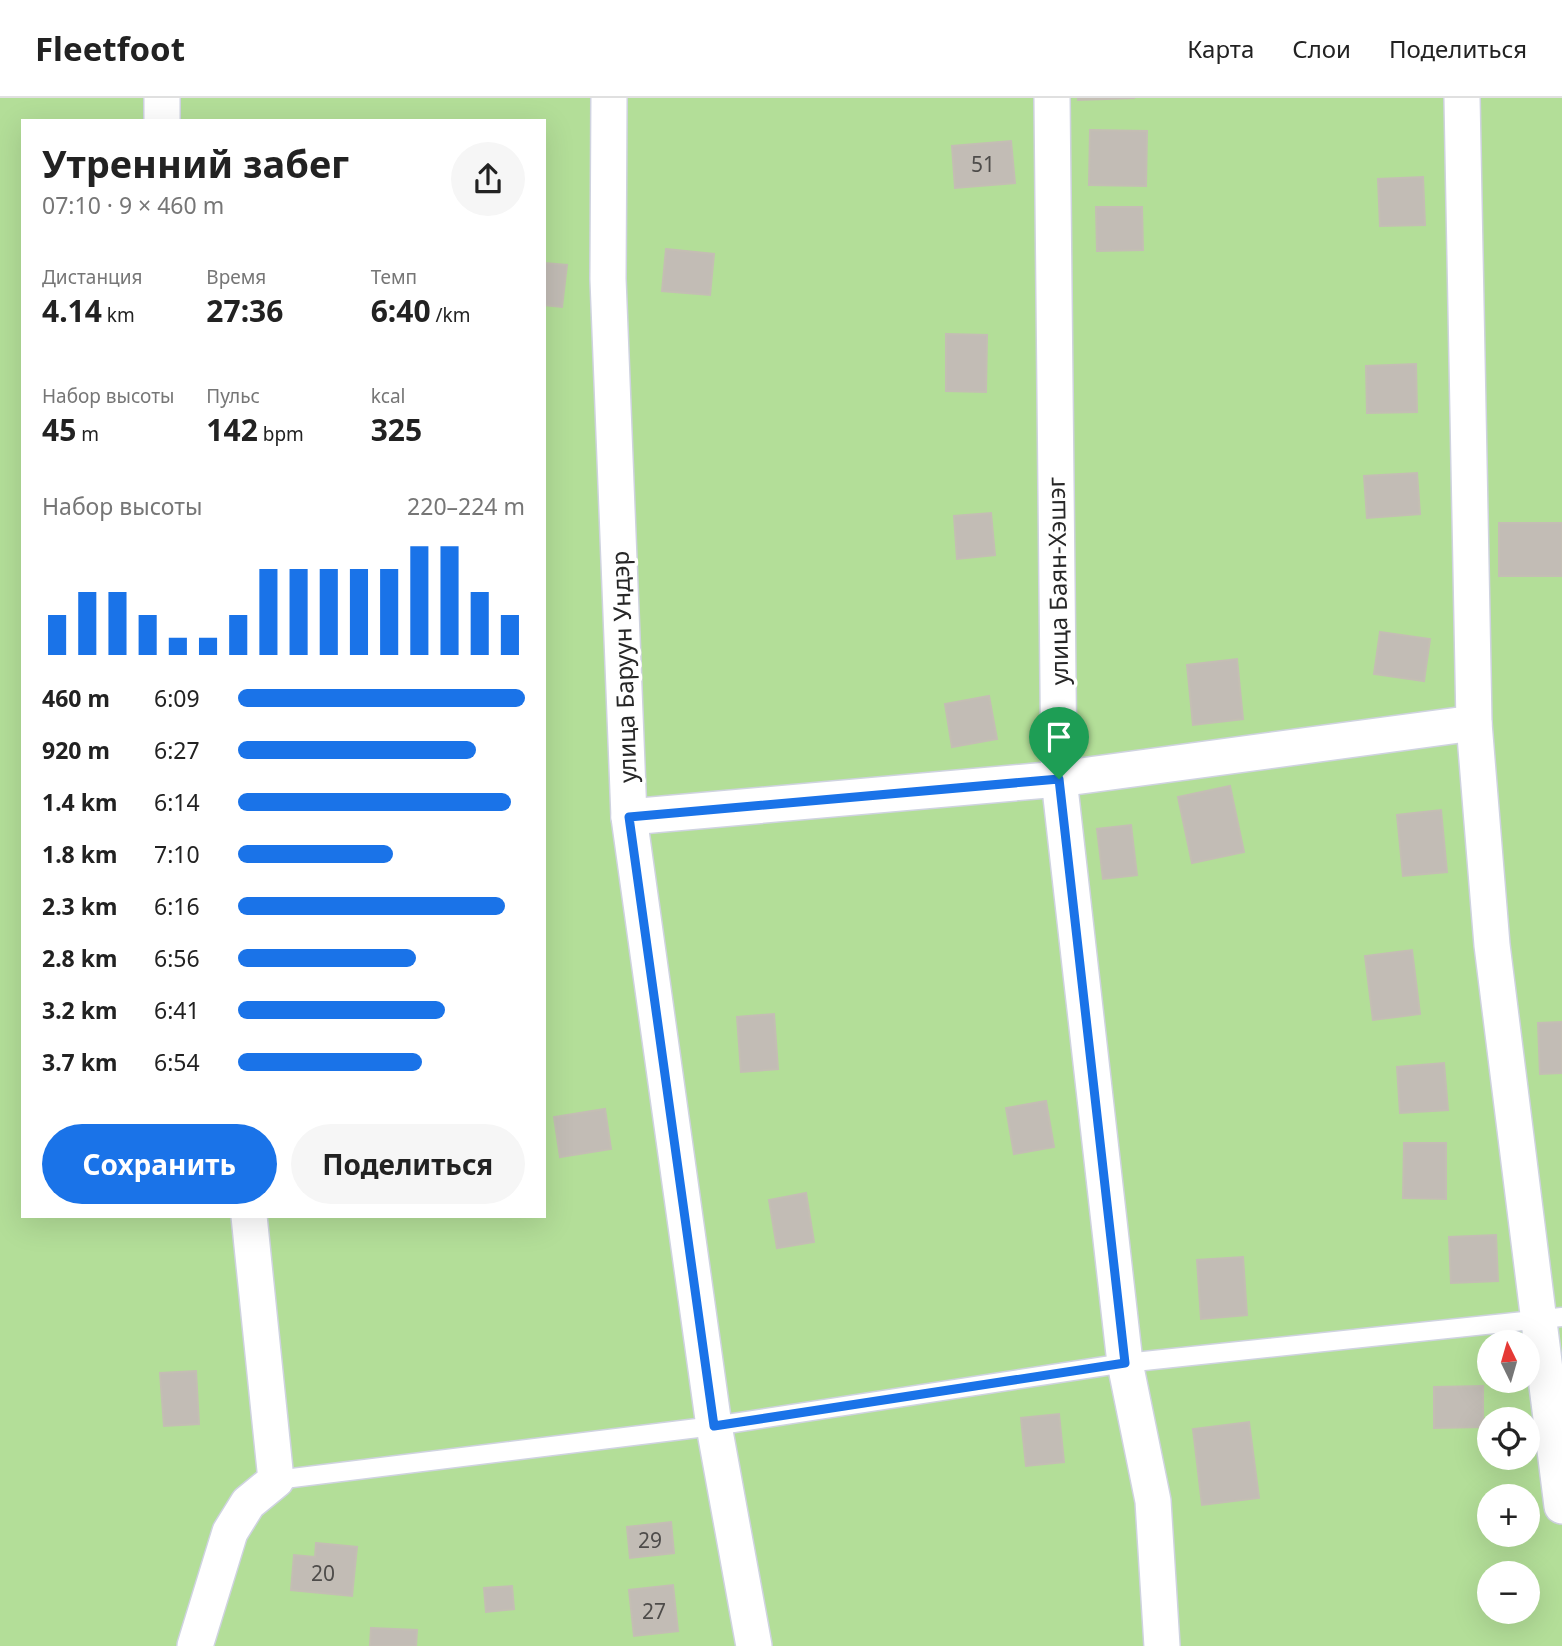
<!DOCTYPE html>
<html lang="ru">
<meta charset="utf-8">
<style>
body{margin:0;font-family:"Noto Sans",sans-serif;background:#f6f6f6;color:#222;height:100vh;display:flex;flex-direction:column;font-size:26px;white-space:nowrap}
*{box-sizing:border-box;margin:0}
p{font-size:23px;color:#767676}
.icon{flex:none;width:38px;height:38px;fill:none;stroke:currentColor;stroke-width:2;stroke-linecap:round;stroke-linejoin:round}
.map{position:relative;flex:1;overflow:hidden}
.details{position:absolute;left:21px;top:21px;width:525px;height:1099px;display:flex;flex-direction:column;background:#fff;border-radius:0px;box-shadow:0 7px 28px #0002}
.details>*{flex:none}
.needle{width:46px;rotate:355deg}
.tools{position:absolute;left:1477px;top:1232px;display:grid;gap:14px}
.tools a{display:grid;place-items:center;width:63px;height:63px;border-radius:50%;background:#fff;box-shadow:0 7px 28px #0002;font-size:35px}
.pin{position:absolute;display:grid;place-items:center;width:60px;height:60px;color:#fff;margin:-72px -30px;border-radius:50% 50% 50% 0;rotate:-45deg;box-shadow:0 0 7px #0007}
.pin .icon{rotate:45deg}
.round{display:grid;place-items:center;flex:none;width:74px;height:74px;border-radius:37px;background:#f6f6f6}
.head{display:flex;align-items:center;justify-content:space-between;height:119px;padding:0 21px}
h1{font-size:38px;font-weight:700;line-height:52px}
.figures{display:grid;grid-template-columns:repeat(3,1fr);gap:10px;height:119px;padding:7px 21px}
.figures div{display:grid;align-content:center}
.figures b{font-size:30px;font-weight:700}
.figures small{font-size:19px;font-weight:400}
.figures p{font-size:19px}
.chart{height:196px;padding:14px 21px}
.chart p{display:flex;justify-content:space-between}
.chart svg{width:100%;height:126px;margin-top:7px;stroke:#1a73e8;stroke-width:6}
.button{display:flex;gap:14px;margin-top:auto;padding:14px 21px}
.button a{flex:1;height:80px;border-radius:42px;background:#1a73e8;color:#fff;font-size:28px;font-weight:700;line-height:80px;text-align:center}
.button a+a{background:#f6f6f6;color:#222}
ul{padding:0 21px;list-style:none;font-size:23px}
li{display:grid;grid-template-columns:112px 84px 1fr;align-items:center;height:52px}
li i{height:18px;border-radius:9px;background:#1a73e8}
header{display:flex;align-items:center;gap:42px;box-sizing:border-box;height:98px;padding:0 35px;background:#fff;border-bottom:2px solid #e0e0e0}
header strong{font-size:33px}
nav{display:flex;gap:38px;margin-inline-start:auto;font-size:24px}
.map>svg:first-child{display:block}
.green{fill:#b3de98;fill-rule:evenodd}
.building{fill:#c2bcb5;stroke:#c4beb4;stroke-width:2}
.lines{fill:none;stroke-linecap:round;stroke-linejoin:round}
.service-casing{stroke:#cfd3e0;stroke-width:21}
.minor-casing{stroke:#cfd3e0;stroke-width:38}
.service{stroke:#fff;stroke-width:18}
.minor{stroke:#fff;stroke-width:35}
.route-casing{stroke:#fff;stroke-width:14}
.route{stroke:#1a73e8;stroke-width:9}
.labels{text-anchor:middle;dominant-baseline:central;stroke-width:7;stroke-linejoin:round;paint-order:stroke}
.number-label{font-size:21px;fill:#4e4c4a}
.street-label{font-size:24px;fill:#272727;stroke:#fff}
</style>
<header>
<strong>Fleetfoot</strong>
<nav><a>Карта</a><a>Слои</a><a>Поделиться</a></nav>
</header>
<div class="map">
<svg width="1562" height="1548" viewBox="0 0 1562 1548">
<rect width="100%" height="100%" fill="#e9e2da"/>
<!-- green -->
<path class="green" d="M0 0H1562V1548H0ZM23 23H544V1118H23ZM1489 1244H1528V1283H1489ZM1489 1321H1528V1360H1489ZM1489 1398H1528V1437H1489ZM1489 1475H1528V1514H1489Z"/>
<!-- building -->
<g class="building">
<polygon points="1078,0 1135,0 1078,2"/>
<polygon points="1090,32 1147,33 1146,88 1089,87"/>
<polygon points="1011,43 1015,85 955,90 952,48"/>
<polygon points="1423,79 1425,127 1380,128 1378,81"/>
<polygon points="1096,109 1142,109 1143,152 1097,153"/>
<polygon points="666,151 714,156 710,197 662,193"/>
<polygon points="544,165 567,167 562,209 544,207"/>
<polygon points="946,236 987,237 986,294 946,293"/>
<polygon points="1416,266 1417,314 1367,315 1366,268"/>
<polygon points="1417,375 1420,416 1367,420 1364,378"/>
<polygon points="991,415 995,457 957,461 954,418"/>
<rect x="1499" y="425" width="63" height="53"/>
<polygon points="1380,534 1430,541 1424,583 1374,576"/>
<polygon points="1237,561 1243,621 1193,627 1187,567"/>
<polygon points="989,598 997,641 952,649 945,606"/>
<polygon points="1230,688 1244,754 1192,765 1178,699"/>
<polygon points="1441,712 1447,774 1403,778 1397,717"/>
<polygon points="1131,727 1137,777 1103,781 1097,731"/>
<polygon points="1412,852 1420,916 1373,922 1365,858"/>
<polygon points="774,916 778,971 741,974 737,919"/>
<polygon points="1562,924 1562,975 1540,976 1538,925"/>
<polygon points="1444,965 1448,1012 1400,1015 1397,969"/>
<polygon points="1046,1003 1054,1049 1014,1056 1006,1010"/>
<polygon points="605,1011 611,1051 560,1059 554,1019"/>
<polygon points="1404,1045 1446,1045 1446,1101 1403,1100"/>
<polygon points="806,1095 814,1144 777,1150 769,1102"/>
<polygon points="1496,1137 1498,1183 1451,1185 1449,1139"/>
<polygon points="1243,1159 1247,1217 1201,1221 1197,1162"/>
<polygon points="196,1273 199,1326 164,1328 160,1275"/>
<polygon points="1483,1288 1483,1329 1434,1330 1434,1289"/>
<polygon points="1059,1316 1064,1364 1026,1368 1021,1320"/>
<polygon points="1249,1324 1259,1400 1202,1407 1193,1331"/>
<polygon points="671,1424 674,1455 630,1460 627,1429"/>
<polygon points="316,1445 357,1449 352,1498 291,1492 294,1457 315,1459"/>
<polygon points="673,1487 678,1533 634,1538 629,1492"/>
<polygon points="512,1488 514,1511 486,1514 484,1490"/>
<polygon points="371,1530 417,1532 416,1548 370,1548"/>
</g>
<g class="lines">
<defs>
<polyline id="service" points="276,1382 714,1328 1125,1265 1562,1219"/>
<g id="minor">
<polyline points="162,0 162,23"/>
<polyline points="609,0 608,181 629,719 714,1328 754,1548"/>
<polyline points="1052,0 1059,681 1125,1265 1153,1403 1162,1548"/>
<polyline points="1462,0 1474,625 1492,847 1562,1408"/>
<polyline points="629,719 1059,681 1474,625"/>
<polyline points="195,1548 230,1434 248,1405 276,1382 249,1118"/>
</g>
</defs>
<!-- service casing -->
<use href="#service" class="service-casing"/>
<!-- minor casing -->
<use href="#minor" class="minor-casing"/>
<!-- service -->
<use href="#service" class="service"/>
<!-- minor -->
<use href="#minor" class="minor"/>
</g>
<g class="lines">
<defs>
<polygon id="route" points="1059,681 1125,1265 714,1328 629,719"/>
</defs>
<!-- route casing -->
<use href="#route" class="route-casing"/>
<!-- route -->
<use href="#route" class="route"/>
</g>
<g class="labels">
<!-- number labels -->
<g class="number-label">
<text x="983" y="66">51</text>
<text x="650" y="1442">29</text>
<text x="323" y="1475">20</text>
<text x="654" y="1513">27</text>
</g>
<!-- street labels -->
<g class="street-label">
<text transform="translate(1057 483) rotate(-91)">улица Баян-Хэшэг</text>
<text transform="translate(623 569) rotate(-92)">улица Баруун Ундэр</text>
</g>
</g>
</svg>
<div class="tools">
<a><svg class="needle" viewBox="-14 -14 28 28"><path d="M0-13l5 13h-10z" fill="#e53935"/><path d="M0 13l5-13h-10z" fill="#767676"/></svg></a>
<a><svg class="icon" aria-label="locate" viewBox="0 0 24 24"><circle cx="12" cy="12" r="6"/><path d="M12 2v4M12 18v4M2 12h4M18 12h4"/></svg></a>
<a>+</a>
<a>−</a>
</div>
<div class="pin" style="left:1059px;top:681px;background:#1e9e55"><svg class="icon" aria-label="arrive" viewBox="0 0 24 24"><path d="M6 21V4h12l-3 4 3 4H6"/></svg></div>
<section class="details">
<div class="head"><div><h1>Утренний забег</h1><p>07:10 · 9 × 460 m</p></div><a class="round"><svg class="icon" aria-label="share" viewBox="0 0 24 24"><path d="M12 15V3M7 8l5-5 5 5M5 13v7h14v-7"/></svg></a></div>
<div class="figures">
<div><p>Дистанция</p><b>4.14<small> km</small></b></div>
<div><p>Время</p><b>27:36</b></div>
<div><p>Темп</p><b>6:40<small> /km</small></b></div>
</div>
<div class="figures">
<div><p>Набор высоты</p><b>45<small> m</small></b></div>
<div><p>Пульс</p><b>142<small> bpm</small></b></div>
<div><p>kcal</p><b>325</b></div>
</div>
<div class="chart"><p><span>Набор высоты</span>220–224 m</p>
<svg viewBox="0 0 160 44" preserveAspectRatio="none"><path d="M5 44V30M15 44V22M25 44V22M35 44V30M45 44V38M55 44V38M65 44V30M75 44V14M85 44V14M95 44V14M105 44V14M115 44V14M125 44V6M135 44V6M145 44V22M155 44V30"/></svg>
</div>
<ul>
<li><b>460 m</b>6:09<i style="width:100%"></i></li>
<li><b>920 m</b>6:27<i style="width:83%"></i></li>
<li><b>1.4 km</b>6:14<i style="width:95%"></i></li>
<li><b>1.8 km</b>7:10<i style="width:54%"></i></li>
<li><b>2.3 km</b>6:16<i style="width:93%"></i></li>
<li><b>2.8 km</b>6:56<i style="width:62%"></i></li>
<li><b>3.2 km</b>6:41<i style="width:72%"></i></li>
<li><b>3.7 km</b>6:54<i style="width:64%"></i></li>
</ul>
<div class="button"><a>Сохранить</a><a>Поделиться</a></div>
</section>
</div>
